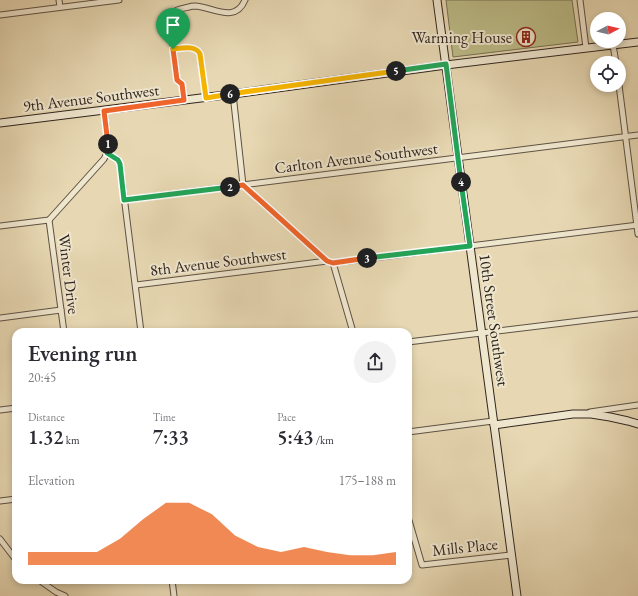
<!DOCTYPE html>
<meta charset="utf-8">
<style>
body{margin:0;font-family:"EB Garamond",serif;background:#f2f2f3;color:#2b2b33;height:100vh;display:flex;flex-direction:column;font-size:15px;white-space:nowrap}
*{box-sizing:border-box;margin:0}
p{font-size:13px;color:#7c7c81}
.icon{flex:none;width:22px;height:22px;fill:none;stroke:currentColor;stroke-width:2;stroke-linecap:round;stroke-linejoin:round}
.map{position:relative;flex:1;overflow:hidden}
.panel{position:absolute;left:12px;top:328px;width:400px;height:256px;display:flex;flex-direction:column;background:#fff;border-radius:12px;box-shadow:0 2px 6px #0003}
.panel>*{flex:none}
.needle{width:26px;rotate:83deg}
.fabs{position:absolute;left:590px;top:12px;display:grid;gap:8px}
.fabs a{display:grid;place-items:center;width:36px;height:36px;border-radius:50%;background:#fff;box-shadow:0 2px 6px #0003;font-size:20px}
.pin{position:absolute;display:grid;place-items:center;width:34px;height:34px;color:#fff;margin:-41px -17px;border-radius:50% 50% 50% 0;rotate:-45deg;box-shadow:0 0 4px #0007}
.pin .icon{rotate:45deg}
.km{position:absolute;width:20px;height:20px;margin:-10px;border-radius:50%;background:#222;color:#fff;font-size:11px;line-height:20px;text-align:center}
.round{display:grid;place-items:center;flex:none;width:42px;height:42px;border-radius:21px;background:#f2f2f3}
.head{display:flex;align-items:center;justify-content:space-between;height:68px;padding:0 16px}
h1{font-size:22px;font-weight:600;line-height:30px}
.figures{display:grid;grid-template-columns:repeat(3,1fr);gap:6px;height:68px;padding:4px 16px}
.figures div{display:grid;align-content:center}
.figures b{font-size:20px;font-weight:600}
.figures small{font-size:11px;font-weight:400}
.figures p{font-size:11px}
.chart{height:112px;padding:8px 16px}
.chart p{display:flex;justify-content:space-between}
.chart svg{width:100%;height:72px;margin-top:4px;fill:#ea580c;opacity:.7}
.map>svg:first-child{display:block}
.green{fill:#bcbc88;stroke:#767154}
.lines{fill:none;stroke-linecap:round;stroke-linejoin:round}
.street-casing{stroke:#5e5244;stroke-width:7}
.secondary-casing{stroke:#31261f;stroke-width:9}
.street{stroke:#efe6ce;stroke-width:5}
.secondary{stroke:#efe6ce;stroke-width:7}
.split-1-casing{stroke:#fff;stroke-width:8}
.split-2-casing{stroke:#fff;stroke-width:8}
.split-3-casing{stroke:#fff;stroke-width:8}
.split-4-casing{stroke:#fff;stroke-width:8}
.split-5-casing{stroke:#fff;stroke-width:8}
.split-6-casing{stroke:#fff;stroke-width:8}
.split-7-casing{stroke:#fff;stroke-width:8}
.split-1{stroke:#f0652b;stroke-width:5}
.split-2{stroke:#22a559;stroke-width:5}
.split-3{stroke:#f0652b;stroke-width:5}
.split-4{stroke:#22a559;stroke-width:5}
.split-5{stroke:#22a559;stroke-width:5}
.split-6{stroke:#f5b400;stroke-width:5}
.split-7{stroke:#f5b400;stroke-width:5}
.labels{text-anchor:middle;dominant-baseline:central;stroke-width:4;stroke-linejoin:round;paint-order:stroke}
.poi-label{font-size:16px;fill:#31261f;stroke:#efe6ce;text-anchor:end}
.street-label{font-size:16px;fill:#31261f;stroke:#efe6ce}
</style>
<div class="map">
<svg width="638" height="596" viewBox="0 0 638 596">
<rect width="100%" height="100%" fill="#e7d8b3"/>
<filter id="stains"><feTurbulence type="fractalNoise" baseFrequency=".005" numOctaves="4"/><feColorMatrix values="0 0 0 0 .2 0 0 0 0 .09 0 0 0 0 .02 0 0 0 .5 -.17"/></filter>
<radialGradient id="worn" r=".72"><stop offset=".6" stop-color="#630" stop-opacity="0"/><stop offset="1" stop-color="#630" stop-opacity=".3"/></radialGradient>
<!-- green -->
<polygon class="green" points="446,0 572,0 578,42 453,57"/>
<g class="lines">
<defs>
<g id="street">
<polyline points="59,0 60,7"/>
<polyline points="580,0 586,48"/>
<polyline points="0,15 119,0"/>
<polyline points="613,45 616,63"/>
<path d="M173 49C182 48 196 45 200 54L206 98"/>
<polyline points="619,85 638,234"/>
<polyline points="233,94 243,185 327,261"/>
<path d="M184 100 182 84 177 80 169 15C177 9 180 9 189 7 191 6 193 6 195 6 213 7 235 24 245 0"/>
<polyline points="107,153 118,160 120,164 141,332"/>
<polyline points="124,200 638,135"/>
<polyline points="49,220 64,332"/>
<polyline points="0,226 49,220 104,159 107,153 109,146 104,111"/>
<polyline points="333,263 353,332"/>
<polyline points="136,285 327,261 333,263 638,225"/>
<polyline points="0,318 61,310"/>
<polyline points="408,342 638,314"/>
<polyline points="0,410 16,408"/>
<polyline points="590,412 638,405"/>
<polyline points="408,432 493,421"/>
<polyline points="0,501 16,499"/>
<polyline points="408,517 422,565 511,555"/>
<polyline points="0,539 16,560"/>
<polyline points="39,580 56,592 65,596"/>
<polyline points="172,580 174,596"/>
</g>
<g id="secondary">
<polyline points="437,0 517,596"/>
<polyline points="0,123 233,94 446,65 638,42"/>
<polyline points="494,425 573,414 591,414 610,417 628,421 638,424"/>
</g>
</defs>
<!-- street casing -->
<use href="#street" class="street-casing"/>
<!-- secondary casing -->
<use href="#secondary" class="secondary-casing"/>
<!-- street -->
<use href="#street" class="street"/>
<!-- secondary -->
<use href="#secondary" class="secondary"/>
</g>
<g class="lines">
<defs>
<polyline id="split-1" points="108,144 104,111 184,100 182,84 177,80 173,49"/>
<polyline id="split-2" points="108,144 107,153 118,160 120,164 124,200 230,187"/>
<polyline id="split-3" points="230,187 243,185 327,261 333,263 367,258"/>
<polyline id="split-4" points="367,258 470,246 461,182"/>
<polyline id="split-5" points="396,71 446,64 461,182"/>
<polyline id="split-6" points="230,94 396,71"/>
<path id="split-7" d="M173 49C182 48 196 45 200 54L206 98 230 94"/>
</defs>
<!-- split-1 casing -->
<use href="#split-1" class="split-1-casing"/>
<!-- split-2 casing -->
<use href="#split-2" class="split-2-casing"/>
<!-- split-3 casing -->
<use href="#split-3" class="split-3-casing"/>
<!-- split-4 casing -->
<use href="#split-4" class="split-4-casing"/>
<!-- split-5 casing -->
<use href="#split-5" class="split-5-casing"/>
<!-- split-6 casing -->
<use href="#split-6" class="split-6-casing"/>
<!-- split-7 casing -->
<use href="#split-7" class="split-7-casing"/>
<!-- split-1 -->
<use href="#split-1" class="split-1"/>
<!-- split-2 -->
<use href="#split-2" class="split-2"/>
<!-- split-3 -->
<use href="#split-3" class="split-3"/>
<!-- split-4 -->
<use href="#split-4" class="split-4"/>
<!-- split-5 -->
<use href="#split-5" class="split-5"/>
<!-- split-6 -->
<use href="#split-6" class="split-6"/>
<!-- split-7 -->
<use href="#split-7" class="split-7"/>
</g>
<!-- icons -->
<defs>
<symbol id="building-ring" viewBox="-11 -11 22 22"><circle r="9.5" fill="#efe6ce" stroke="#8f2418" stroke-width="1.5"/><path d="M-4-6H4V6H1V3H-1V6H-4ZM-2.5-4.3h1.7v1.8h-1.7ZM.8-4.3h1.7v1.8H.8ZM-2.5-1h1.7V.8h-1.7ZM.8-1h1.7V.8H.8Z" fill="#8f2418"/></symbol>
</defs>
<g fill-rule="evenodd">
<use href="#building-ring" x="515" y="26" width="22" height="22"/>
</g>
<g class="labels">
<!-- poi labels -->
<g class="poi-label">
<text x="512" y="37">Warming House</text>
</g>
<!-- street labels -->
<g class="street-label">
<text transform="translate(91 98) rotate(-7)">9th Avenue Southwest</text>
<text transform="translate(356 158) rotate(-7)">Carlton Avenue Southwest</text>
<text transform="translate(218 262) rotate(-7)">8th Avenue Southwest</text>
<text transform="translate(69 274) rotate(83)">Winter Drive</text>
<text transform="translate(494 320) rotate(82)">10th Street Southwest</text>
<text transform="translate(465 547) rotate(-6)">Mills Place</text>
</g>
</g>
<rect width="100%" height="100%" filter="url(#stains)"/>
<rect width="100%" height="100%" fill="url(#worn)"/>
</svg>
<div class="fabs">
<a><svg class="needle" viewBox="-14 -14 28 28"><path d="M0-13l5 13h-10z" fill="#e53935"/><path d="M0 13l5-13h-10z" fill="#7c7c81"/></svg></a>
<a><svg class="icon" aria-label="locate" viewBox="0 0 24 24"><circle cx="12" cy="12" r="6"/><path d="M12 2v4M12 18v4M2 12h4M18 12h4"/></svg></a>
</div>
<div class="pin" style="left:173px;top:49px;background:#1e9e55"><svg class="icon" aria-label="arrive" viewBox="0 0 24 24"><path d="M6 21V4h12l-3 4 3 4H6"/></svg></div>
<b class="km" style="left:108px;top:144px">1</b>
<b class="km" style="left:230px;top:187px">2</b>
<b class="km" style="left:367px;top:258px">3</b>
<b class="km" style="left:461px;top:182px">4</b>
<b class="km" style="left:396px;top:71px">5</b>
<b class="km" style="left:230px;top:94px">6</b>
<section class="panel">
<div class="head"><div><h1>Evening run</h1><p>20:45</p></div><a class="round"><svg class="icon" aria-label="share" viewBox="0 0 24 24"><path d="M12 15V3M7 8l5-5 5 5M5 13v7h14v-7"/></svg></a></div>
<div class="figures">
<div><p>Distance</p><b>1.32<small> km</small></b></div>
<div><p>Time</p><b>7:33</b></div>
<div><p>Pace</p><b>5:43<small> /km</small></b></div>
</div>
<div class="chart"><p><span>Elevation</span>175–188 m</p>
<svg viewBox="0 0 160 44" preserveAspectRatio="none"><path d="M0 44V36L10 36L20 36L30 36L40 28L50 16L60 6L70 6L80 13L90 26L100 33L110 36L120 33L130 36L140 38L150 38L160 36V44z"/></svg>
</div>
</section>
</div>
